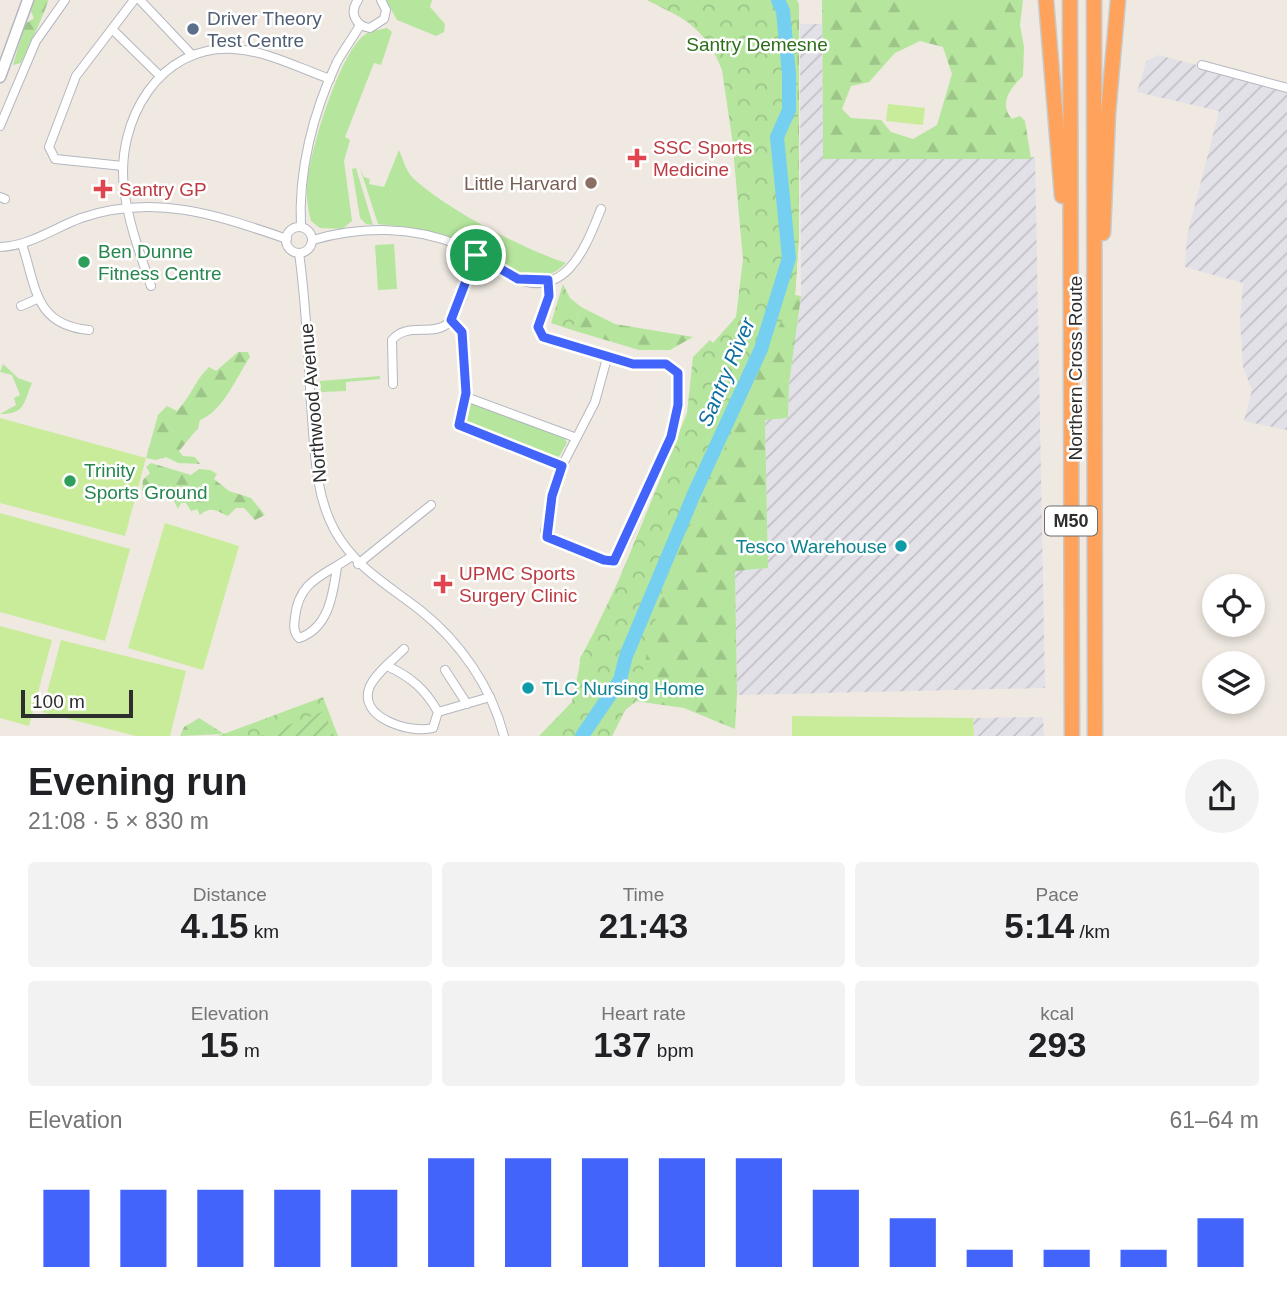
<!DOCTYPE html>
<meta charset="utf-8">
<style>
body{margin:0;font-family:Helvetica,sans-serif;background:#f2f2f2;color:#202124;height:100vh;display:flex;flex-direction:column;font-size:26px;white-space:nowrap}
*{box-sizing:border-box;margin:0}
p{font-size:23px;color:#757577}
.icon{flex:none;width:38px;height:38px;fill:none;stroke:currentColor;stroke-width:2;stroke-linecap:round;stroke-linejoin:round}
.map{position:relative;height:736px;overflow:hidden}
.panel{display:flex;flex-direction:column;background:#fff;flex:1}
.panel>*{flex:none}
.fabs{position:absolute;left:1202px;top:574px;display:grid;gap:14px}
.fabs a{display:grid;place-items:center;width:63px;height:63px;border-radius:50%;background:#fff;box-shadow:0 4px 10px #0003;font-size:35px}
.scale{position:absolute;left:21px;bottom:18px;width:112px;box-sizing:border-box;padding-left:7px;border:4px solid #2e2e2e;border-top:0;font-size:19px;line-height:24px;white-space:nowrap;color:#2e2e2e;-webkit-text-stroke:5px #fff;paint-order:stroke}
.pin{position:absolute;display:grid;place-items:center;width:60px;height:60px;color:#fff;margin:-30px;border:4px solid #fff;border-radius:50%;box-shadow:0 2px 7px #0007}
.round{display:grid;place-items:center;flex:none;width:74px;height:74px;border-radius:37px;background:#f2f2f2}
.head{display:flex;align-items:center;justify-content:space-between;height:119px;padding:0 28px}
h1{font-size:38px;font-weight:700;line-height:52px}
.stats{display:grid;grid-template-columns:repeat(3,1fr);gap:10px;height:119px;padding:7px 28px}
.stats div{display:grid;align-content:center;border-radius:7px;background:#f2f2f2;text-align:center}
.stats b{font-size:35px;font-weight:700}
.stats small{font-size:19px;font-weight:400}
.stats p{font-size:19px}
.chart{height:196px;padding:14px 28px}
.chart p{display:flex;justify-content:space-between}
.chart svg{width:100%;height:126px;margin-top:7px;stroke:#4264fb;stroke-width:6}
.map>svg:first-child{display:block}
.industrial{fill:url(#industrial-furrows)}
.grass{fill:#b6e59e}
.forest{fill:url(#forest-firs);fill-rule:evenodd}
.park{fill:url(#park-crowns)}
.garden{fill:url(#garden-furrows)}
.pitch{fill:#c9ec9a}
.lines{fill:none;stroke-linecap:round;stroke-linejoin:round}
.river{stroke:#75cff0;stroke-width:14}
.street-casing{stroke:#b4b7c1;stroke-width:10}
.secondary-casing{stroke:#b4b7c1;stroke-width:13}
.highway-casing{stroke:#c9c9c9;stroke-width:17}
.street{stroke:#fff;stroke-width:8}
.secondary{stroke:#fff;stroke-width:10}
.highway{stroke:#ffa35c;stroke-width:14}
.route-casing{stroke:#fff;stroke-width:14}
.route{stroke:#4264fb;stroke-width:9}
.service-dot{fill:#5c6f8a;stroke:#fff;stroke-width:2.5}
.health-dot{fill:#e0444e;stroke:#fff;stroke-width:2.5}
.education-dot{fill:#8d6e63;stroke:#fff;stroke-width:2.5}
.leisure-dot{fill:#2e9e5b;stroke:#fff;stroke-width:2.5}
.culture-dot{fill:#0f9aa8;stroke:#fff;stroke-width:2.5}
.labels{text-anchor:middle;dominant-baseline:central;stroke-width:5;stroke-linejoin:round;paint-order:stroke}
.shield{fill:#fff;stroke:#6d6d6d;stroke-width:2}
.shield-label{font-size:18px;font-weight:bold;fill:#2e2e2e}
.service-label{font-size:19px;fill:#4e5e75;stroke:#fff;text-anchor:start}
.park-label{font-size:19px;fill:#2c6e1b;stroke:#fff}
.health-label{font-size:19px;fill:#be3a42;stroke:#fff;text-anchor:start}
.education-label{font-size:19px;fill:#785e54;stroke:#fff;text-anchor:end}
.leisure-label{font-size:19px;fill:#27864d;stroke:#fff;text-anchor:start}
.street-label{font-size:19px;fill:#2e2e2e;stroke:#fff}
.culture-label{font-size:19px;fill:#0d838f;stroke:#fff;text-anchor:end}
.water-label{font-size:21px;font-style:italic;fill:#0d6fa3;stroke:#fff}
</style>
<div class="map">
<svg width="1287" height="736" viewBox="0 0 1287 736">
<defs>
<pattern id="industrial-furrows" width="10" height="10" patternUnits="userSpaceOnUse" patternTransform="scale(1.75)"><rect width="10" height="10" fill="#e3e1e8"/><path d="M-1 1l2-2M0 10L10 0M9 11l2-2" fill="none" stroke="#c3c1c7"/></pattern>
<pattern id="forest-firs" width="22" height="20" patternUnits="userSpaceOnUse" patternTransform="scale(1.75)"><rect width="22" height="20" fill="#b6e59e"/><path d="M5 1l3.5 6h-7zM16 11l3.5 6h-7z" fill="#9dc588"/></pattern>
<pattern id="park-crowns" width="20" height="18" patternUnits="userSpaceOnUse" patternTransform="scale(1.75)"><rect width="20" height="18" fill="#b6e59e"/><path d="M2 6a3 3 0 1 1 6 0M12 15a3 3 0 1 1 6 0" fill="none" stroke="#9dc588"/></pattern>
<pattern id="garden-furrows" width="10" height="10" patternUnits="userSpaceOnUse" patternTransform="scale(1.75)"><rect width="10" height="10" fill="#b6e59e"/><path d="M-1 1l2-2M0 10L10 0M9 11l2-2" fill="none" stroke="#9dc588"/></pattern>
</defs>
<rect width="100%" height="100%" fill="#efe9e1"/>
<!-- industrial -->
<g class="industrial">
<polygon points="800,24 822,24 823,159 1035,157 1045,688 737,695 735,570 768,568 765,419 788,417 789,384 801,296"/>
<polygon points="1158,55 1287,88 1287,430 1244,421 1252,390 1243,367 1240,321 1243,283 1185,267 1187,236 1219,111 1137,92 1146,62"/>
<polygon points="1043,717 1044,736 974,736 973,718"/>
</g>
<!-- grass -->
<g class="grass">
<polygon points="386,0 432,0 430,7 445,24 444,32 436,36 397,20"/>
<polygon points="891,0 1013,0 1006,51 905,20"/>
<path d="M387 28 392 32 381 65 374 63 345 137 350 140 344 161 352 221 342 229 320 228 311 221C308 210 306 195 307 184 310 151 338 59 362 37 368 31 378 30 387 28Z"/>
<path d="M399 150C403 159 406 172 414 179 448 210 521 248 566 263 529 300 494 254 457 240 431 230 405 227 378 224L360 168 364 177 370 179 369 184 384 187Z"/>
<polygon points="356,168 373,225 366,224 360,218 352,169"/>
<polygon points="394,244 397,289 378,290 375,245"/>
<path d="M3 364 18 378 32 383C23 404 25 414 0 414L16 405 14 398 20 395 12 375 0 372Z"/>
<polygon points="380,376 380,379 346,382 346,391 321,392 320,381"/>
<polygon points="471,403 564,437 567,443 557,460 463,422"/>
</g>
<!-- forest -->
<g class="forest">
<path d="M34 0H48C48 6 26 53 21 63L13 65 25 24 34 18 30 10Z"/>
<polygon points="647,0 797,0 799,4 799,236 795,295 801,296 789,384 788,418 765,420 768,568 735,571 737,695 735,729 684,708 635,701 625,710 612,736 539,736 572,702 579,678 580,658 603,617 651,504 743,353 772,190 713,47 692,23"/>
<path d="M822 0H907L916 10 910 17 918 21 989 19 997 23 999 32 990 34 1002 47 1007 42 1002 19 1007 6 1004 0H1023L1020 25 1024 47 1023 76C1011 87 998 104 1012 119L1020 116 1025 121 1031 159H823ZM920 41 943 47 952 74 937 125 913 139 891 132 881 120 851 118 842 109 851 86 869 82 895 53Z"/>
<polygon points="581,307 615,324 693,337 670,350 639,350 572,330"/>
<path d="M238 352H248L250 357C236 378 223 411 200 420L198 428 179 451 183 456 195 457 200 464 178 463 166 457 156 460 146 458 158 415 167 406 177 411C191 396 196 379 209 367L216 371Z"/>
<path d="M151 463 191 475 199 469 210 470 217 474 214 479 229 491 251 498 265 515 255 520 244 508H236L228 516C215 510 211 506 200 515L197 509 191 511 186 503H181L178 509 169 491H142L143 480 150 473 146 467Z"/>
<polygon points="199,718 224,734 180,736 184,727"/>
</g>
<!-- park -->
<g class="park">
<path d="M647 0H797L799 236 795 296 778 328 664 585 641 678 645 695 625 710 612 736H540L572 702 581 659 620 578 687 413 693 357 710 340 713 343 736 317 743 259 732 138 722 70C708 32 684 16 647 0Z"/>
<polygon points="563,284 570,298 581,307 572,330 551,323"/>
<polygon points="323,697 338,736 218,736"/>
</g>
<!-- garden -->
<polygon class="garden" points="324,711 334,736 261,736"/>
<!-- pitch -->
<g class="pitch">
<polygon points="888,104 925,108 923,125 886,121"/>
<polygon points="0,418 146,458 125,536 0,503"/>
<polygon points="0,513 130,549 105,641 0,612"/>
<polygon points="165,523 239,546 203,670 128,648"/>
<polygon points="0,626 52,640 29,726 0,718"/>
<polygon points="61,640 186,671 170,736 136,736 42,712"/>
<polygon points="792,716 973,718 974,736 792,736"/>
</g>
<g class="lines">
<!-- river -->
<polyline class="river" points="582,736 620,680 626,656 694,494 761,349 789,258 777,137 789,110 789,74 783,11 778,0"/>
<defs>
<g id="street">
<polyline points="140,0 192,55"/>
<path d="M358 0C349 12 355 26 370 28L384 19 386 10 381 0"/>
<polyline points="113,30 160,76"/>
<polyline points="1202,65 1287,88"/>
<polyline points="0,126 36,41 65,0"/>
<polyline points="123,166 55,159 49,147 76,76 134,0"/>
<polyline points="0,197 5,199"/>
<path d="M301 227C298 172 313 112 337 62 344 49 353 38 360 25"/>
<circle cx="299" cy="240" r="13"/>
<path d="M313 240C361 226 412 226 459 245 478 253 494 270 514 278 567 300 586 246 601 209"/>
<path d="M22 244C36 286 34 325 89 330"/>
<path d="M0 247C30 246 54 228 81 218 155 193 217 215 287 239"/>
<path d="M299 253C307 308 308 363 312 418 315 456 316 497 335 531 356 568 388 585 420 610 460 642 491 686 504 736"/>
<path d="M548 280C553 299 533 317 540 335L633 364H666L678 373V405L671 437 629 534 617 558 612 562 549 538 545 531 562 466 595 402 607 358"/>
<path d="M151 286C140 254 128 222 124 188 116 121 159 44 234 49 267 51 299 68 330 79"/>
<polyline points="21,306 37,299"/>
<polyline points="451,320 462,332 466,393 459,425 562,466"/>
<path d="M393 384 392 340C407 321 434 338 449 322 460 311 470 271 476 255"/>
<polyline points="466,397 574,437"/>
<polyline points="358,564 431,505"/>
<path d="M337 567C333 594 329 628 299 638 293 632 294 625 295 617 299 579 326 575 352 556"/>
<path d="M387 666C411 677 425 689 438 712L433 728C411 734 356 718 370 686 377 672 393 660 404 649"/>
<polyline points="445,670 467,704"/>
<polyline points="438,712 490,697"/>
</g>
<polyline id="secondary" points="0,77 28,0"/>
<g id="highway">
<polyline points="1046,0 1062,196"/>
<polyline points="1070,0 1072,736"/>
<polyline points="1094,0 1095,736"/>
<polyline points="1103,233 1108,114 1118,0"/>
</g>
</defs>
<!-- street casing -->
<use href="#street" class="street-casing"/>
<!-- secondary casing -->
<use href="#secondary" class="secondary-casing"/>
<!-- highway casing -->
<use href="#highway" class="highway-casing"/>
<!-- street -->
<use href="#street" class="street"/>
<!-- secondary -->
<use href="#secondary" class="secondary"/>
<!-- highway -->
<use href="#highway" class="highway"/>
</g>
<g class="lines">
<defs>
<polygon id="route" points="476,255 518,279 548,280 549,296 538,327 543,337 633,364 666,364 678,373 678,405 671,437 614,561 604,560 547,537 552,496 562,466 459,425 466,393 462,332 451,320"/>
</defs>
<!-- route casing -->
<use href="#route" class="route-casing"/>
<!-- route -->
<use href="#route" class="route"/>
</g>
<!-- markers -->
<circle class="service-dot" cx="193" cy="29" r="7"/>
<g class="health-dot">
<path d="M633.5 147.5h7v7h7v7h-7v7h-7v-7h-7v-7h7z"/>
<path d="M99.5 178.5h7v7h7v7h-7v7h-7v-7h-7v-7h7z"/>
<path d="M439.5 573.5h7v7h7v7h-7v7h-7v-7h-7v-7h7z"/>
</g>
<circle class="education-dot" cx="591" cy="183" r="7"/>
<g class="leisure-dot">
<circle cx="84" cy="262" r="7"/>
<circle cx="70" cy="481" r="7"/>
</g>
<g class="culture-dot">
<circle cx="901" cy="546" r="7"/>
<circle cx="528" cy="688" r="7"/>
</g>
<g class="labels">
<!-- shield labels -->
<rect class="shield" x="1045" y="506.5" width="52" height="29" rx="5"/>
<g class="shield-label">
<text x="1071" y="521">M50</text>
</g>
<!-- service labels -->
<g class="service-label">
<text x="207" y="18">Driver Theory<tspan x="207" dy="22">Test Centre</tspan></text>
</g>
<!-- park labels -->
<g class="park-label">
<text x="757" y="44">Santry Demesne</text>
</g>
<!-- health labels -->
<g class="health-label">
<text x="653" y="147">SSC Sports<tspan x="653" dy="22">Medicine</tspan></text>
<text x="119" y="189">Santry GP</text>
<text x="459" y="573">UPMC Sports<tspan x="459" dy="22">Surgery Clinic</tspan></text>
</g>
<!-- education labels -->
<g class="education-label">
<text x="577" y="183">Little Harvard</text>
</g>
<!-- leisure labels -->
<g class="leisure-label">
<text x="98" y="251">Ben Dunne<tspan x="98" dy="22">Fitness Centre</tspan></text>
<text x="84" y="470">Trinity<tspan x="84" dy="22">Sports Ground</tspan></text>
</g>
<!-- street labels -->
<g class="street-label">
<text transform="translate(1075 368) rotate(-90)">Northern Cross Route</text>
<text transform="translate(313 403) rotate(-95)">Northwood Avenue</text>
</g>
<!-- culture labels -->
<g class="culture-label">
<text x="887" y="546">Tesco Warehouse</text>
<text x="542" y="688" text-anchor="start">TLC Nursing Home</text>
</g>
<!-- water labels -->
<g class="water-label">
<text transform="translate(726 372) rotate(-67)">Santry River</text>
</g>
</g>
</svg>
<div class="fabs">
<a><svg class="icon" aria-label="locate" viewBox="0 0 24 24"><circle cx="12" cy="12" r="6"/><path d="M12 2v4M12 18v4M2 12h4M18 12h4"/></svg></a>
<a><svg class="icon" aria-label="layers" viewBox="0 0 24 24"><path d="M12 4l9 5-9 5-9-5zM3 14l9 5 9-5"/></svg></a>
</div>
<div class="scale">100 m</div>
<div class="pin" style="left:476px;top:255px;background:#1e9e55"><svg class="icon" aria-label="arrive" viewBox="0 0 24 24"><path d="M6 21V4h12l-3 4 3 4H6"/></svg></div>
</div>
<section class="panel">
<div class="head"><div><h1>Evening run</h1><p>21:08 · 5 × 830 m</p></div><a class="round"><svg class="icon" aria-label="share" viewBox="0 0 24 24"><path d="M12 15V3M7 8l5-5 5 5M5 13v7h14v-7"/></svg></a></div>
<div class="stats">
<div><p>Distance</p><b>4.15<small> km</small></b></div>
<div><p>Time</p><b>21:43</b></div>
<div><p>Pace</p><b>5:14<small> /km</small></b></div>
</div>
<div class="stats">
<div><p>Elevation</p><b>15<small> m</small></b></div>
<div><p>Heart rate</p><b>137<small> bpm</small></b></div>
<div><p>kcal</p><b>293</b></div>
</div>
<div class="chart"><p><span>Elevation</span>61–64 m</p>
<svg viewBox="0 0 160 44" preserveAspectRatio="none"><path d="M5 44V17M15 44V17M25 44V17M35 44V17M45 44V17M55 44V6M65 44V6M75 44V6M85 44V6M95 44V6M105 44V17M115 44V27M125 44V38M135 44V38M145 44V38M155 44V27"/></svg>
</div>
</section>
